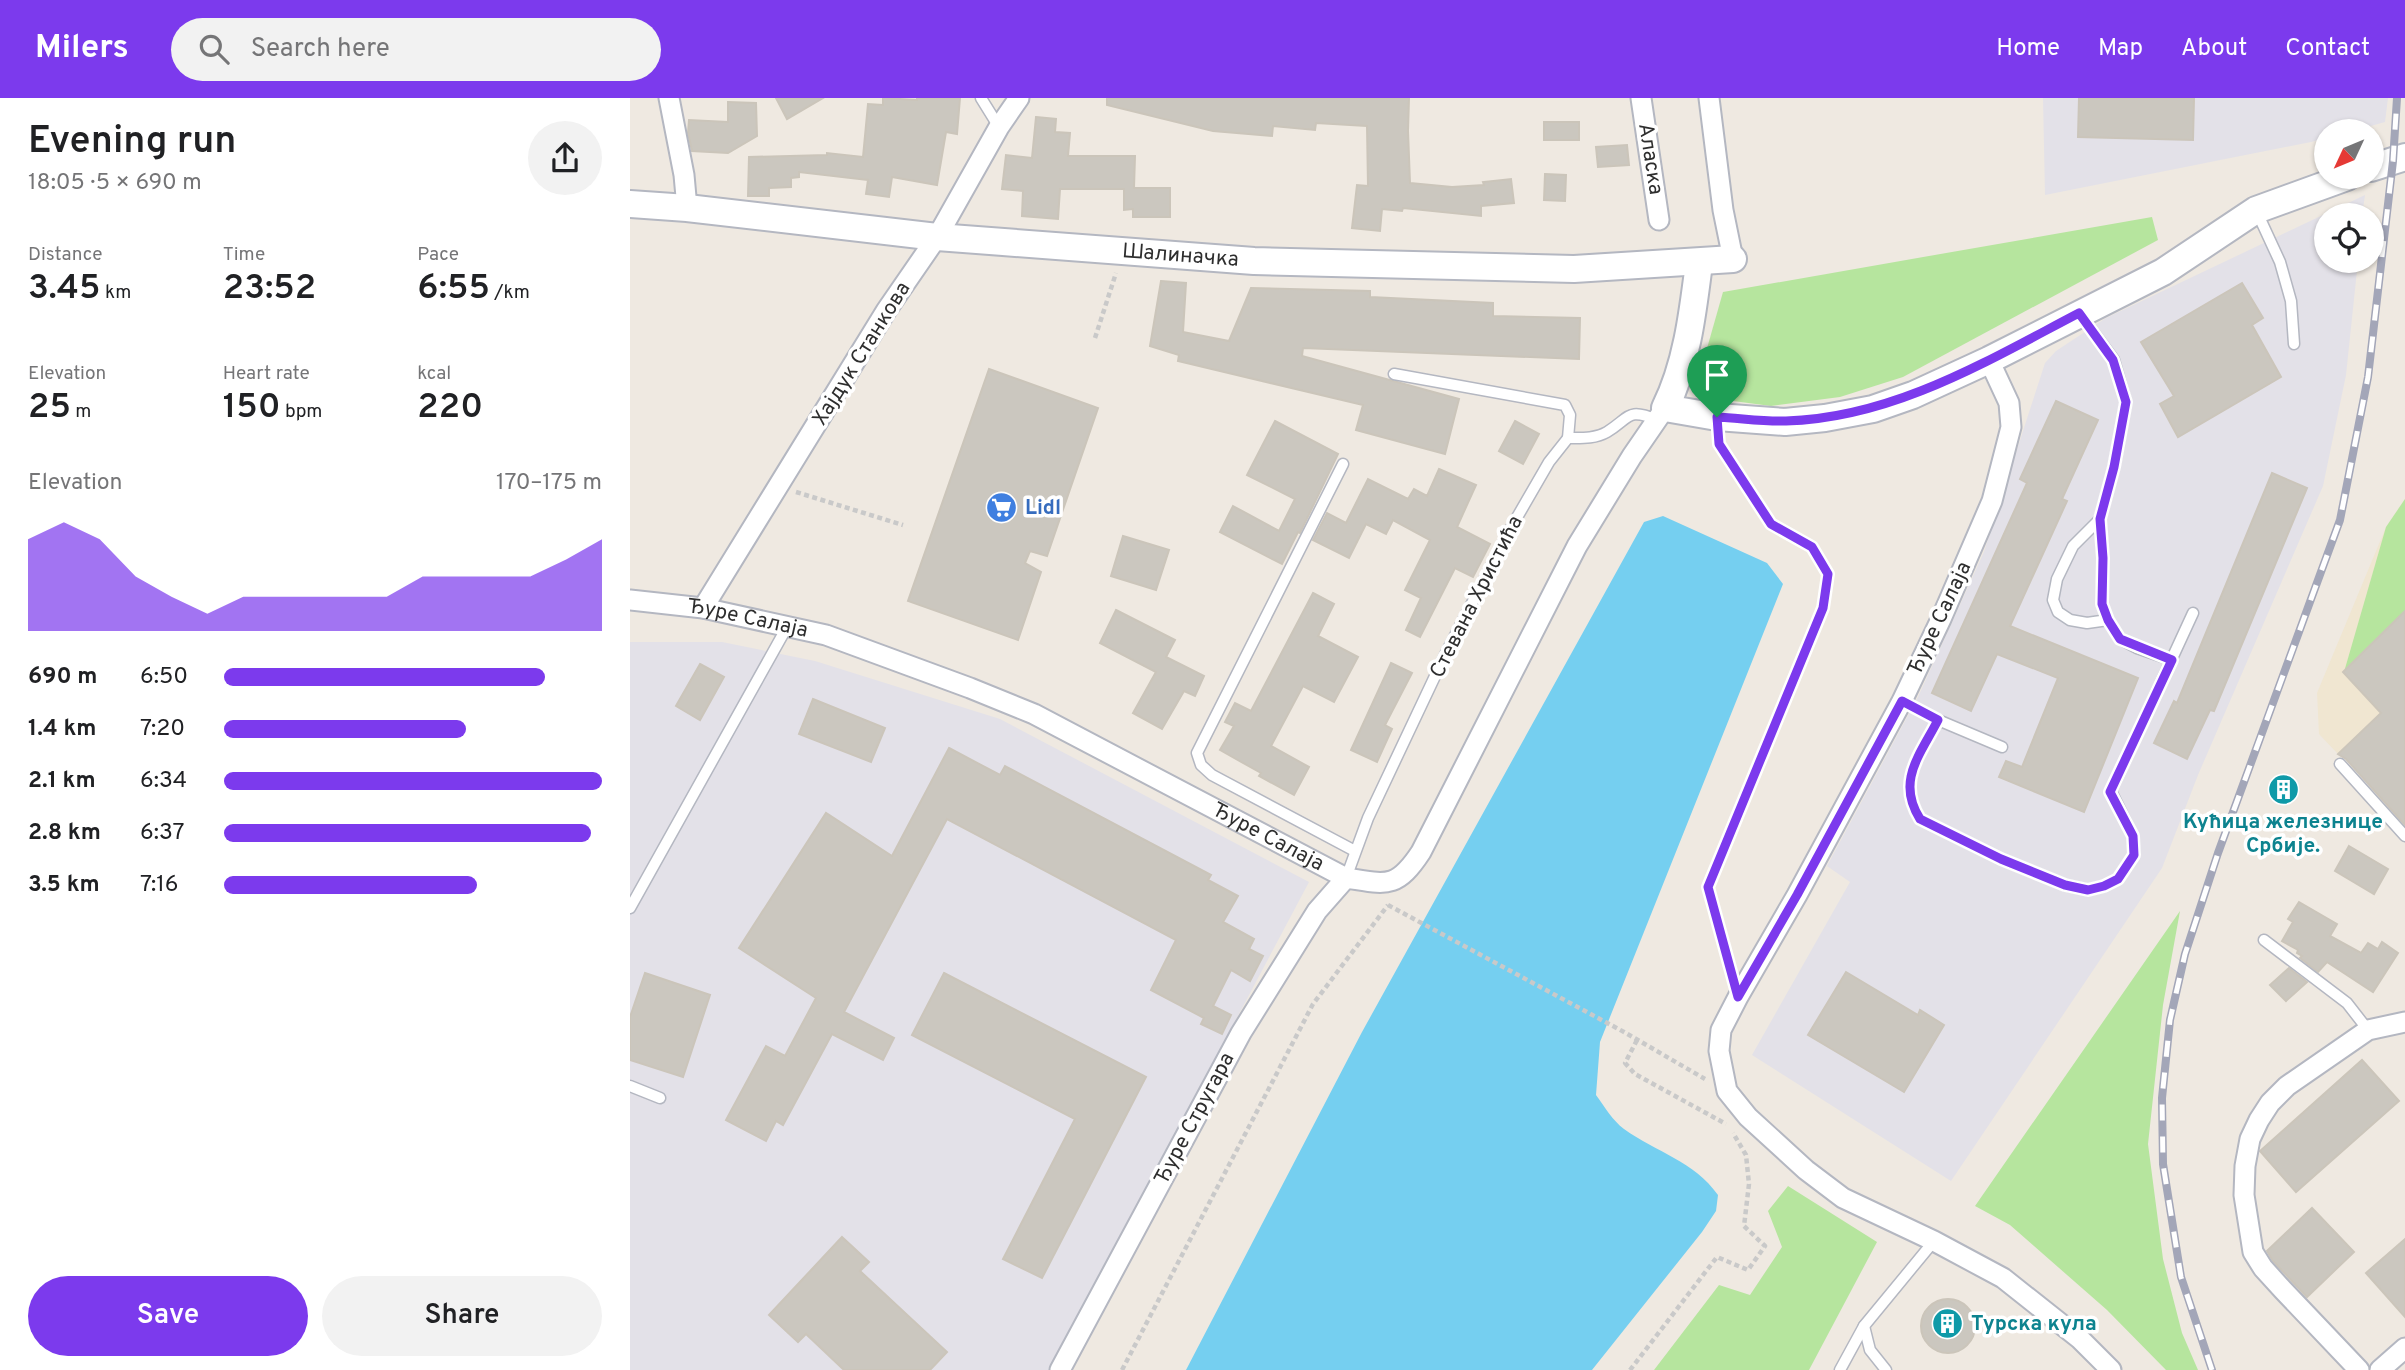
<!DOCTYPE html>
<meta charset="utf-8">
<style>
body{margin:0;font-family:Overpass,sans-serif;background:#f2f2f2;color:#202124;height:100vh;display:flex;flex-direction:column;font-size:26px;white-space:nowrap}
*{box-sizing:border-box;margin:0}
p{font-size:23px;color:#757577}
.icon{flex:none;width:38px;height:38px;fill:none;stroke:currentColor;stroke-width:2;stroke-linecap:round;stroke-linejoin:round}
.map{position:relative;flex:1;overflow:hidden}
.side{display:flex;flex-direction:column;background:#fff;width:630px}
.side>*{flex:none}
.needle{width:46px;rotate:226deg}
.buttons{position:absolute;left:1684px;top:21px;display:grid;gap:14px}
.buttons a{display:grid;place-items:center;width:70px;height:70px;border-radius:50%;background:#fff;box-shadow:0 2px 5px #0004;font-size:35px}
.pin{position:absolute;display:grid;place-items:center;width:60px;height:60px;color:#fff;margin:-72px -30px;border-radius:50% 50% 50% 0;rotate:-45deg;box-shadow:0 0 7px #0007}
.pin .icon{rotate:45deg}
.round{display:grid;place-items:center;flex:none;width:74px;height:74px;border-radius:37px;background:#f2f2f2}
.headline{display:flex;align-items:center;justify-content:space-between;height:119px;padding:0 28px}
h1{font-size:38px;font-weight:600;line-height:52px}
.metrics{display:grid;grid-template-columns:repeat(3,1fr);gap:10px;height:119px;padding:7px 28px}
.metrics div{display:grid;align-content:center}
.metrics b{font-size:35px;font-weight:600}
.metrics small{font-size:19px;font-weight:400}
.metrics p{font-size:19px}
.chart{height:196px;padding:14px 28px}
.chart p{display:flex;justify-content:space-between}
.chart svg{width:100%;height:126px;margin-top:7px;fill:#7c3aed;opacity:.7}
.primary-button{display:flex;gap:14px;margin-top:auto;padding:14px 28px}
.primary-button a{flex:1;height:80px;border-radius:42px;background:#7c3aed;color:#fff;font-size:28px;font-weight:600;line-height:80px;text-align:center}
.primary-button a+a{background:#f2f2f2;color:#202124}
ul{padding:0 28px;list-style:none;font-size:23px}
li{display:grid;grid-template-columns:112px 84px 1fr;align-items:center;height:52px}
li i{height:18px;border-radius:9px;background:#7c3aed}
header{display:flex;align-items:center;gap:42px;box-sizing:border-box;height:98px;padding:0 35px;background:#7c3aed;color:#fff}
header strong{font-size:33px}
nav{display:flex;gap:38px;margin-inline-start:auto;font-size:24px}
.search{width:490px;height:63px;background:#f2f2f2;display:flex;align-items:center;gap:18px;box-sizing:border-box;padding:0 24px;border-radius:38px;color:#757577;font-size:26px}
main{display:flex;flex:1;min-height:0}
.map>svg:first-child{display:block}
.industrial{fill:#e3e1e8}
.education{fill:#f0e6d1}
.green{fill:#b6e59e}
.water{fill:#75cff0}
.building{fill:#cbc7bf;stroke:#cbc5ba;stroke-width:2}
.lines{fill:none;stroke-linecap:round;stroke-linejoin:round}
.lane-casing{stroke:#b4b7c1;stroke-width:13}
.street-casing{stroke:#b4b7c1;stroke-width:23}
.secondary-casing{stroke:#b4b7c1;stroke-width:30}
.path{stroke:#c9c9c9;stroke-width:4.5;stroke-dasharray:5 3.5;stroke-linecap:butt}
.lane{stroke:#fff;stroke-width:10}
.street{stroke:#fff;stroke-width:19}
.secondary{stroke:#fff;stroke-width:26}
.rail-casing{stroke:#a3a6b8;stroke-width:8}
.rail{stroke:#fff;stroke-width:5;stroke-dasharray:16;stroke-linecap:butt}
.route-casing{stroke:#fff;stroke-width:14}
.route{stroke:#7c3aed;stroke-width:9}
.labels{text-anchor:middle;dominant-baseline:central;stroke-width:7;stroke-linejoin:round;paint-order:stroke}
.street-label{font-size:21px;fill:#2e2e2e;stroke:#fff}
.shop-label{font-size:21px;font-weight:bold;fill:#366cbe;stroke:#fff;text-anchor:start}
.culture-label{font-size:21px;font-weight:bold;fill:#0d838f;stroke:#fff}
</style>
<header>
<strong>Milers</strong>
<div class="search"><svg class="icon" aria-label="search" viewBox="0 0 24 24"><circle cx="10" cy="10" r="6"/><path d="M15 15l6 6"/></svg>Search here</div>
<nav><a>Home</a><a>Map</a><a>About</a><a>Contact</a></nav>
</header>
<main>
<section class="side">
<div class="headline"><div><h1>Evening run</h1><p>18:05 · 5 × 690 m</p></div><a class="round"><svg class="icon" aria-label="share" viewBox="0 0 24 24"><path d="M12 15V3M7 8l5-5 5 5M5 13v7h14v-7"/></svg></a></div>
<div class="metrics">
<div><p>Distance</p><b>3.45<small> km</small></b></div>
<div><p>Time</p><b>23:52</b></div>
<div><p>Pace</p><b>6:55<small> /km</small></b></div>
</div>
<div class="metrics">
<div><p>Elevation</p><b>25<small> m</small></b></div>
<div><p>Heart rate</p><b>150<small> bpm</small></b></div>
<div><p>kcal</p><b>220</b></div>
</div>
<div class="chart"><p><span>Elevation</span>170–175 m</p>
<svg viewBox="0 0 160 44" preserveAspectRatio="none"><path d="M0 44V12L10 6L20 12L30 25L40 32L50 38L60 32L70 32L80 32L90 32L100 32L110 25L120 25L130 25L140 25L150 19L160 12V44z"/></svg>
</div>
<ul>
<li><b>690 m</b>6:50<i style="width:85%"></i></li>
<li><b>1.4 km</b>7:20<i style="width:64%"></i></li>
<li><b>2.1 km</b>6:34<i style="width:100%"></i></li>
<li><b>2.8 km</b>6:37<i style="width:97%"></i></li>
<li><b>3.5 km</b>7:16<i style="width:67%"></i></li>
</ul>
<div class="primary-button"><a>Save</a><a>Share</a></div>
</section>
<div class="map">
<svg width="1775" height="1272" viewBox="0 0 1775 1272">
<rect width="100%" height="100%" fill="#efe9e1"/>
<!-- industrial -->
<g class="industrial">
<polygon points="1413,0 1758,0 1755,24 1723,33 1696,33 1696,40 1681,44 1415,97"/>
<polygon points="1735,97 1732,117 1696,117 1696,163 1728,163 1716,277 1693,388 1568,677 1532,770 1321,1083 1122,957 1220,784 1197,768 1288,599 1354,454 1415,265 1426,253 1476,220"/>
<polygon points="0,544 92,544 185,563 370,621 679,784 420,1272 0,1272"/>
</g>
<!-- education -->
<polygon class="education" points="1775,401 1775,513 1714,574 1751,615 1708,656 1689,636 1687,595 1756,429"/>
<!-- green -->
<g class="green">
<polygon points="1522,119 1528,142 1273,279 1210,299 1141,308 1088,301 1070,275 1093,194"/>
<polygon points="1775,401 1775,513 1714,574 1756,429"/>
<polygon points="1550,813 1533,907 1518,1046 1533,1161 1552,1235 1568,1272 1536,1272 1477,1212 1380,1127 1345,1108"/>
<polygon points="1158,1088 1247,1144 1179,1272 1024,1272 1089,1187 1120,1197 1152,1149 1138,1113"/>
</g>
<!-- water -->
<path class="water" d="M1033 418 1137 465 1153 486 970 944 966 997C974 1008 983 1023 994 1031 1026 1054 1064 1063 1088 1097L1086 1113 1072 1134 962 1272H556L732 934 1014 424Z"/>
<!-- building -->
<g class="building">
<polygon points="146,0 193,0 157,21"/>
<polygon points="253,0 287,2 287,0 330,0 327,36 316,34 307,87 262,79 259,99 236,96 238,82 169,74 169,79 161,80 161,89 139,90 139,98 118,98 119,59 197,57 197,55 233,59 238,6 253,7"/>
<polygon points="477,0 779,0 778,33 780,85 822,89 854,87 853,84 881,81 884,105 851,108 851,118 773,110 772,113 752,111 750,133 722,130 727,87 738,88 737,28 686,25 685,32 643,28 642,38 583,33 477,7"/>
<polygon points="1449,0 1564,0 1563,42 1448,39"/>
<polygon points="98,4 126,5 127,38 98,55 62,53 58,35 59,22 98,24"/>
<polygon points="406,19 426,21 425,34 440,35 438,58 505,58 504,90 540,90 540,119 503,119 503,111 494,112 494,91 430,91 428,121 392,118 393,93 372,91 376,57 402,60"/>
<rect x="914" y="24" width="35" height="18"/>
<polygon points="997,47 999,67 968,69 966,49"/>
<polygon points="915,76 936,77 935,103 914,102"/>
<polygon points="531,183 556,185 553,234 599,243 621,190 740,193 740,199 863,205 863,218 950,220 949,261 673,250 672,258 829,301 815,356 726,332 733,307 548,263 549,257 520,248"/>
<polygon points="1612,185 1633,220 1622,227 1651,279 1548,339 1530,306 1544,298 1511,244"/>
<polygon points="359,271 468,310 417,458 400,453 395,465 411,474 388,542 278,503"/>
<polygon points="1426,303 1468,322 1432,401 1437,403 1380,528 1508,580 1454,714 1369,679 1376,663 1392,669 1428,580 1367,556 1341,613 1302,595 1397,385 1390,381"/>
<polygon points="645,323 708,356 670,435 668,434 652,466 590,434 603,408 649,433 665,401 617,377"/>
<polygon points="885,323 909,336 893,366 869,353"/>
<polygon points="809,371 846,387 827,429 860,446 843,479 825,470 790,539 776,532 791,500 775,492 800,442 763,422 756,436 736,426 719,460 683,442 697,415 716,425 738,381 778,401 784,391 797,398"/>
<polygon points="1642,375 1677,390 1584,613 1580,612 1557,661 1524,645 1544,603 1547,605"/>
<polygon points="493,438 539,452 526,492 481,478"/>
<polygon points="683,495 704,506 688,538 728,559 704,604 673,588 641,648 679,669 664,697 629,678 631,675 590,652 604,628 595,624 605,605 621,613"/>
<polygon points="486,512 545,542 536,559 574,578 565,598 554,593 532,631 503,615 526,574 470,545"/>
<polygon points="1775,513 1775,727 1716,661 1708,656 1751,615 1713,574"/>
<polygon points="761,565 782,575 755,627 762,631 747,664 721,652"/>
<polygon points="70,566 94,579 70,622 46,608"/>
<polygon points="183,601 255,630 241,664 169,636"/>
<polygon points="319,650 370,677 375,668 581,777 578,782 608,798 593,824 624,841 619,851 633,858 620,883 601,872 583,908 601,917 592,936 571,926 574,920 521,892 546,842 317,721 214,914 264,940 253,962 202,936 153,1027 146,1023 136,1043 96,1022 136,948 155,958 186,900 109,850 196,715 262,758"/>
<polygon points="1719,748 1758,771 1744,796 1705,773"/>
<polygon points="1669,804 1707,826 1700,838 1731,855 1738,845 1748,851 1752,844 1768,855 1743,894 1697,864 1688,874 1670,860 1672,858 1667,855 1668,852 1652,843 1663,824 1658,821"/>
<polygon points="1659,870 1677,884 1656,903 1640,887"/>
<polygon points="1216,874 1288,917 1290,912 1314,927 1274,994 1178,937"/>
<polygon points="15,875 80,897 53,979 0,962 0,919"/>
<polygon points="314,875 516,979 412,1180 373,1161 445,1021 282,937"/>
<polygon points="1732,962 1769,1003 1666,1094 1630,1053"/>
<polygon points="1682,1110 1724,1154 1677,1199 1643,1163 1637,1153"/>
<polygon points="212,1139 239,1164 230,1173 317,1254 300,1272 214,1272 176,1236 168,1244 139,1217"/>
<polygon points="1775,1141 1775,1219 1736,1175"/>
<circle cx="1318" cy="1228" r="27"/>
</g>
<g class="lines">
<defs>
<g id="lane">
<polyline points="351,0 369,29"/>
<polyline points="1626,112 1650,164 1661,203 1664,246"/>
<polyline points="1452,219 1484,262 1496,304 1484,369 1470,421 1443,448 1427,481 1423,502 1428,514 1440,522 1457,525 1478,522 1490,541 1507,550 1542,562"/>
<polyline points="764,276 935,307 940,317 938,340"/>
<polyline points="713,366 567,655 571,667 582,677 725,753"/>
<polyline points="1470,421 1473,460 1472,506 1478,522"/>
<polyline points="1272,603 1308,622 1372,649"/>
<path d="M1308 622C1290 657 1266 683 1290 721L1371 761 1435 787 1458 792 1474 788 1488 781 1504 757 1503 738 1481 693 1563 515"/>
<polyline points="1710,666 1775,738"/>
<path d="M716 780 738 720 815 557 882 428 919 364 938 340C951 340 965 341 977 334 1000 320 997 309 1027 322"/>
<polyline points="0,810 157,529"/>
<polyline points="1634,842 1717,905 1738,932"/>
<polyline points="0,988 30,1000"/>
<polyline points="1234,1228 1240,1252 1256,1272"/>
<polyline points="1210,1272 1234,1228 1304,1143"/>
</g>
<g id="street">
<polyline points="39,0 54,77 57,110"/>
<polyline points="1011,0 1029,122"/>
<polyline points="1079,0 1093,112 1103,161"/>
<polyline points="1359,262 1379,305 1381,329 1362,403 1311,521 1272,603 1167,797 1108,899 1091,932 1089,953 1097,993 1118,1019 1176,1072 1213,1100 1304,1143 1373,1180 1450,1241 1481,1272"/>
<path id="s1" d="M0 502 73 510 196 537 340 590 404 616 716 780C756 786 766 792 791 754L947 448 1002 358 1035 310"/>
<polyline points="73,510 256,213 307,139 369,29 389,0"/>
<polyline points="430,1272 611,935 687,813 716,780"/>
<polyline points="1729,1272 1653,1192 1633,1170 1623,1154 1614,1097 1615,1068 1620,1041 1629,1022 1640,1005 1657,988 1738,932 1775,924"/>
<polyline points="1750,1272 1775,1250"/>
</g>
<g id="secondary">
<polyline points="1741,70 1775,59"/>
<path id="s2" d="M0 106 57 110 307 139 624 163 944 171 1103 161"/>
<path d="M1069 165C1063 213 1057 266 1035 310L1087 319 1155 324 1195 320 1243 311 1283 297 1359 262 1533 174 1626 112 1717 79"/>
</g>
</defs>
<!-- lane casing -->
<use href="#lane" class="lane-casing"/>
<!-- street casing -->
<use href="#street" class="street-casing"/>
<!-- secondary casing -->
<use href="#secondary" class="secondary-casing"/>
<!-- path -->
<g class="path">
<polyline points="465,240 486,175"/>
<polyline points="1089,341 1089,346 1141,426 1182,449 1198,476 1193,510 1078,788 1100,871"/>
<polyline points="166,394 273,427"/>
<polyline points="758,807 994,934 1075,981"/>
<polyline points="1007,942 995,965 1005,976 1096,1026"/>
<polyline points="492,1272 683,906 758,807"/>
<polyline points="1000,1272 1087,1159 1118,1172 1135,1148 1114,1128 1119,1086 1116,1057 1103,1035"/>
</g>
<!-- lane -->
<use href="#lane" class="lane"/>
<!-- street -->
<use href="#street" class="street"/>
<!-- secondary -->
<use href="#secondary" class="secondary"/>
<defs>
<polyline id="rail" points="1582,1272 1551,1179 1533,1066 1532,1000 1540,922 1555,856 1588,755 1710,422 1738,279 1763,63 1767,0"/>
</defs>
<!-- rail casing -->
<use href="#rail" class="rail-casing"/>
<!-- rail -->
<use href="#rail" class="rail"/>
</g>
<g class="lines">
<defs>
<path id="route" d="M1449 215 1483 262 1496 304 1484 369 1470 421 1473 460 1472 506 1478 522 1490 541 1542 562 1480 694 1503 738 1504 757 1488 781 1474 788 1458 792 1435 787 1371 761 1290 721C1266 683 1290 657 1308 622L1272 603 1167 797 1108 899 1078 789 1193 510 1198 476 1182 449 1141 426 1089 346 1087 319C1110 320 1133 324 1156 323 1263 320 1357 263 1449 215Z"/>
</defs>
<!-- route casing -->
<use href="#route" class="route-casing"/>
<!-- route -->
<use href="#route" class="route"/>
</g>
<!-- icons -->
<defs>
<symbol id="supermarket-disc" viewBox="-11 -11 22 22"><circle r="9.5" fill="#3f7fe0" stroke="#fff"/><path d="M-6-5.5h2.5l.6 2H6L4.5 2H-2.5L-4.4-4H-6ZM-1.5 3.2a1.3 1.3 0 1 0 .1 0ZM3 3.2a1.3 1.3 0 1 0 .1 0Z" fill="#fff"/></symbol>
<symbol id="building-disc" viewBox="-11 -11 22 22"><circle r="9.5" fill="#0f9aa8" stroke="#fff"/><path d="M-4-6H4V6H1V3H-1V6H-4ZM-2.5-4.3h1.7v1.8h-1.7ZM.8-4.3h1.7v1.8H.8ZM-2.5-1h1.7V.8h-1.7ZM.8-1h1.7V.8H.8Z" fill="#fff"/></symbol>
</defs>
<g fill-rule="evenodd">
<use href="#supermarket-disc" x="354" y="392" width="35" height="35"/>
<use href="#building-disc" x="1636" y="674" width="35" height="35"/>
<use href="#building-disc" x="1300" y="1208" width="35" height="35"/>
</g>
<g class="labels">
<!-- street labels -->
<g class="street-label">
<text transform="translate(1020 61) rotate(81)">Аласка</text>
<text stroke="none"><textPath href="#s2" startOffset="553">Шалиначка</textPath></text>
<text transform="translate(232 256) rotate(-58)">Хајдук Станкова</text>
<text transform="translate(847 499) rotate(-63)">Стевана Христића</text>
<text stroke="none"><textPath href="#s1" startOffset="119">Ђуре Салаја</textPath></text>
<text transform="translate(1310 521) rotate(-65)">Ђуре Салаја</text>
<text stroke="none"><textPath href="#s1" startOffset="686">Ђуре Салаја</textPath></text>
<text transform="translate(565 1021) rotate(-62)">Ђуре Стругара</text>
</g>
<!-- shop labels -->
<g class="shop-label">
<text x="395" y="410">Lidl</text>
</g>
<!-- culture labels -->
<g class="culture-label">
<text x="1653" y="724">Кућица железнице<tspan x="1653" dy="24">Србије.</tspan></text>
<text x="1341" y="1226" text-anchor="start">Турска кула</text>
</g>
</g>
</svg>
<div class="buttons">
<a><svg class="needle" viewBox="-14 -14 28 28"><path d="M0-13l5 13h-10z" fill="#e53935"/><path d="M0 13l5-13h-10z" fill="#757577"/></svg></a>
<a><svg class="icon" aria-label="locate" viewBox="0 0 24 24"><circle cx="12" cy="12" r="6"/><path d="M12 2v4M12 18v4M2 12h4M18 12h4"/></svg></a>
</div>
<div class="pin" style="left:1087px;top:319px;background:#1e9e55"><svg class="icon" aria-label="arrive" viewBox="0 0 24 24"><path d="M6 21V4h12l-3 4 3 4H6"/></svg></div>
</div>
</main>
